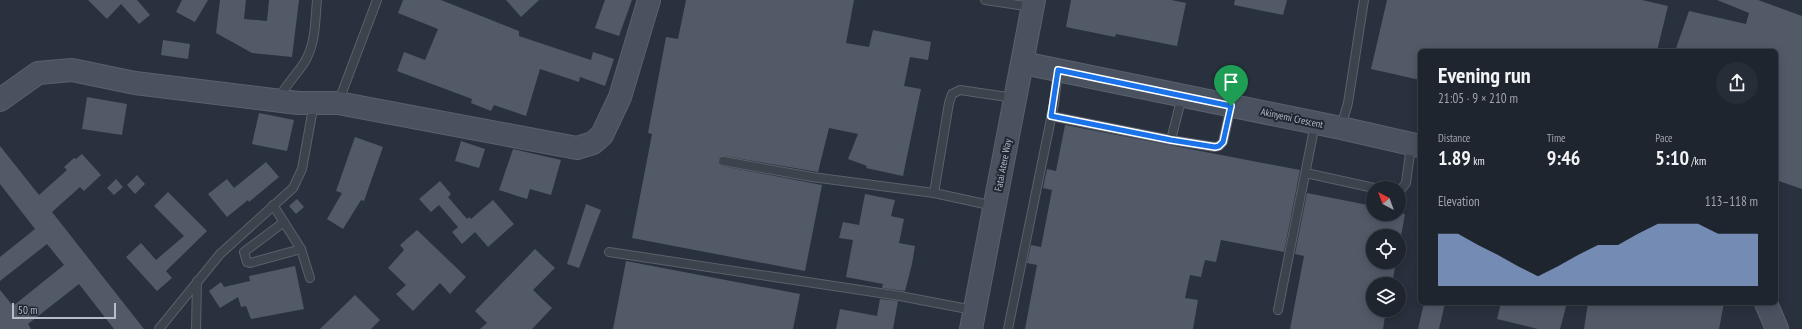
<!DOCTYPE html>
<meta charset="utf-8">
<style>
body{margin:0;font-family:"PT Sans Narrow",sans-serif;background:#262d36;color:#f1f3f6;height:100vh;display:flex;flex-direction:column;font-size:15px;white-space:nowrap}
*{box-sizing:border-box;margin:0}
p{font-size:13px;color:#a1a5aa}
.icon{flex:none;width:22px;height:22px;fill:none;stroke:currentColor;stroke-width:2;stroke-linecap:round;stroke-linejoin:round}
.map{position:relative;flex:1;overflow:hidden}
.side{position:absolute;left:1418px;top:49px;width:360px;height:256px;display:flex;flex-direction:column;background:#1e252e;border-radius:6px;box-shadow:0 2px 10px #0003,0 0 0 1px #3c424a}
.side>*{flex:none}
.needle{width:26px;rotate:319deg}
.buttons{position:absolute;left:1366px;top:181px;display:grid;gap:8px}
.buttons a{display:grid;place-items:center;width:40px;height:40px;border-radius:50%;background:#1e252e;box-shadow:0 2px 10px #0003,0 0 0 1px #3c424a;font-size:20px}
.scale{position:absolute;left:12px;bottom:10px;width:104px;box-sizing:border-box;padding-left:4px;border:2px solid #b8bec8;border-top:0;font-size:11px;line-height:14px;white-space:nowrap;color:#b8bec8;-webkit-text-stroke:3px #212833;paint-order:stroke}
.pin{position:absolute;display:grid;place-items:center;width:34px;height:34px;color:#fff;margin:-41px -17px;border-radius:50% 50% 50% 0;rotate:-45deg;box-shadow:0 0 4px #0007}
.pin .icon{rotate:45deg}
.round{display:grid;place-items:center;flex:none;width:42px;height:42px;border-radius:21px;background:#262d36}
.summary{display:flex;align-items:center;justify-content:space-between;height:68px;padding:0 20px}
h1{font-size:22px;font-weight:600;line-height:30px}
.figures{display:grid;grid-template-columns:repeat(3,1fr);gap:6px;height:68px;padding:4px 20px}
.figures div{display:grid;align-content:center}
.figures b{font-size:20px;font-weight:600}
.figures small{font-size:11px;font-weight:400}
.figures p{font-size:11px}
.chart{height:112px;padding:8px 20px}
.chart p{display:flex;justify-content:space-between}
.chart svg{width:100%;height:72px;margin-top:4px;fill:#99b8ec;opacity:.7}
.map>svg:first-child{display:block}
.building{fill:#525a68}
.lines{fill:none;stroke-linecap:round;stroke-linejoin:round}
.lane-casing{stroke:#5a616b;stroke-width:10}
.secondary-casing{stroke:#5a616b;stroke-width:24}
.lane{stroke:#3c434d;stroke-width:8}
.secondary{stroke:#4a5260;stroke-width:22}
.route-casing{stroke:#fff;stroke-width:8}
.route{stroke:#1a73e8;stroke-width:5}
.labels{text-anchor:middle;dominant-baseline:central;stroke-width:4;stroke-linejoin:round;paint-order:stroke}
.street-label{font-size:10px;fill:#b8bec8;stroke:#212833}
</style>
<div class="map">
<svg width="1802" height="329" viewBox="0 0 1802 329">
<rect width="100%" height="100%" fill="#28313d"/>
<!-- building -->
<g class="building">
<polygon points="88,0 137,0 150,15 139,24 121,4 107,19"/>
<polygon points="182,0 208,0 195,22 176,12"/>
<polygon points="220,0 246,0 244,19 267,21 269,0 299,0 292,57 252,53 216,33"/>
<polygon points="403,0 441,0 519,31 519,36 591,60 593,52 614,59 605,86 580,77 579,82 540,69 526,116 494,105 491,111 471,103 472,99 397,71 404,52 425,60 438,29 398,13"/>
<polygon points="506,0 539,0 521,17"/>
<polygon points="605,0 632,0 619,36 595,28"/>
<polygon points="686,0 854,0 846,43 869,47 873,30 931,42 928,60 910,57 904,86 921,89 903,176 866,168 867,166 848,159 858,134 829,128 818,172 724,156 719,158 718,163 722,166 822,185 805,271 632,238 652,134 648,133 666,37 678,39"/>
<polygon points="1071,0 1171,0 1186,3 1177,46 1116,34 1115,37 1066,27"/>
<polygon points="1235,0 1287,0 1283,15 1234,5"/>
<polygon points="1387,0 1642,0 1668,6 1657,51 1420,51 1420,80 1371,69"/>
<polygon points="1717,0 1758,0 1802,16 1802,189 1776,180 1776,51 1675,51 1689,11 1746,24 1749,13"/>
<polygon points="163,40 190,44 188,59 161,55"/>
<polygon points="87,97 127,104 122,135 82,129"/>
<polygon points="259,113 294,120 287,151 252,144"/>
<polygon points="1065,125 1300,170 1284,252 1221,240 1216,262 1205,260 1201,277 1190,275 1185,298 1198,300 1193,329 1025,329 1037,265 1027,263 1031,245 1041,247 1052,190 1043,188 1047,169 1056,171"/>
<polygon points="355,137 383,147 364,201 361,200 343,229 327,219 342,193 336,191"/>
<polygon points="461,141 485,149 479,168 455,161"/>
<polygon points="0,146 39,195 67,170 64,167 74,158 76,159 82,154 101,175 84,191 80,187 52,212 144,329 114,329 79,284 28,324 31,329 0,329 0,290 13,306 64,265 47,244 0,281 0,257 35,229 0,184"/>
<polygon points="513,149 561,160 551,195 530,189 527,199 499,190"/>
<polygon points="266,162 279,177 249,202 248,200 227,217 208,194 227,179 234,188"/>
<polygon points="137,175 145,184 135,194 127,185"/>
<polygon points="116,179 123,187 114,195 107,188"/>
<polygon points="440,181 451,194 448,197 467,219 469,217 471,219 493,200 514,224 488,247 475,232 462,244 452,232 458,227 439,205 431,212 419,199"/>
<polygon points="168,192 207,231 166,271 172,278 157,291 126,257 141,243 156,260 184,236 154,206"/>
<polygon points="1307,193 1373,206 1373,214 1405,214 1401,236 1373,236 1373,262 1396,262 1392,284 1373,284 1373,310 1386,310 1383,329 1290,329 1304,256 1295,254"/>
<polygon points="865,194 895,200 891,216 904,219 899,243 915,246 912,264 905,291 882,288 883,284 846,277 853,240 839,238 843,222 859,225"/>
<polygon points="297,199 304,207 296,214 289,206"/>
<polygon points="586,204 601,210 579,268 567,264"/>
<polygon points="417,230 466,277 450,294 440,283 413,311 396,294 406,285 388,268 404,250 400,245"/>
<polygon points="535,249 555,268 533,290 552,308 532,329 480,329 487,323 475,311"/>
<polygon points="626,261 800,294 793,329 613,329"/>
<polygon points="295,266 304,309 251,319 246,306 241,307 238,297 220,308 209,291 221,282 224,287 250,281 249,276"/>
<polygon points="355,295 380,320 371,329 320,329"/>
<polygon points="880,299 898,301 893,329 836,329 840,309 877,316"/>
<polygon points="1424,303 1445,303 1439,329 1418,329"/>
<polygon points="1501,303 1567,303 1560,329 1538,329 1497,319"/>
<polygon points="1588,303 1724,303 1719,329 1584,329"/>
</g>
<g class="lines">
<defs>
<g id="lane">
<polyline points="985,0 1032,7"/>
<path d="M279 98C286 85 296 75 304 63 316 44 315 21 317 0"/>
<polyline points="338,103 377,0"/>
<polyline points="1051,116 1171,140 1215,147 1219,146 1223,142 1231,106"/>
<polyline points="1341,127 1348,103 1364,0"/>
<polyline points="1171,140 1182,96"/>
<polyline points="723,161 812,177 934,193"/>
<polyline points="1306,173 1374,188"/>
<polyline points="1399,192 1406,183 1411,146"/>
<polyline points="273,205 301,249 310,278"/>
<polyline points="994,206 934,193 949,103 952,94 960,90 1014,98"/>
<polyline points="284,222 244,252 247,262 250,263 301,249"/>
<polyline points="609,252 900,296 973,310"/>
<polyline points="1278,310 1315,124"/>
<polyline points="159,329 220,254 293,188 302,169 314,103"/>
<polyline points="196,329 197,281"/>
<polyline points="1008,329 1054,104 1058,71"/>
</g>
<g id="secondary">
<polyline points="1023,63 1341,128 1420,146"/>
<polyline points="0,100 38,73 72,70 135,83 298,103 338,103 577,148 593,143 602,135 620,97 649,0"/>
<polyline points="1766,303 1777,329"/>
<polyline points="971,329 1034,0"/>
</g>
</defs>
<!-- lane casing -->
<use href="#lane" class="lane-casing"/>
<!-- secondary casing -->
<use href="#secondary" class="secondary-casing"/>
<!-- lane -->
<use href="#lane" class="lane"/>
<!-- secondary -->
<use href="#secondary" class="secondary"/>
</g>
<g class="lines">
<defs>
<polygon id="route" points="1058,70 1231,106 1223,142 1219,146 1215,147 1171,140 1051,116"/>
</defs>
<!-- route casing -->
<use href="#route" class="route-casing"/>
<!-- route -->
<use href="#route" class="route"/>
</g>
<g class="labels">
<!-- street labels -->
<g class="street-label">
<text transform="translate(1292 118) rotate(12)">Akinyemi Crescent</text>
<text transform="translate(1003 165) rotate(-79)">Fatai Atere Way</text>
</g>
</g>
</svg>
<div class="buttons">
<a><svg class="needle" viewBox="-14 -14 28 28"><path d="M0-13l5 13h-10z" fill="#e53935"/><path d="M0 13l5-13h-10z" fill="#a1a5aa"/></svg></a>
<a><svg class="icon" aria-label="locate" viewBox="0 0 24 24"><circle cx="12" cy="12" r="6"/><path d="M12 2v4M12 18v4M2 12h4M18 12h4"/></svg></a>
<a><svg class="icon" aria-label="layers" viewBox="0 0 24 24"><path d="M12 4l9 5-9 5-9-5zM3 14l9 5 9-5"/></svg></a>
</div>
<div class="scale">50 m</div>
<div class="pin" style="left:1231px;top:106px;background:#1e9e55"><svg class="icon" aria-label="arrive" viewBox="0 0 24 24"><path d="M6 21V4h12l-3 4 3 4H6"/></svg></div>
<section class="side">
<div class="summary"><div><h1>Evening run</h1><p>21:05 · 9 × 210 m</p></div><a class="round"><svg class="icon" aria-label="share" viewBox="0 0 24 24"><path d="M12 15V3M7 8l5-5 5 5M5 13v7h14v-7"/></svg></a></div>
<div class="figures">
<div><p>Distance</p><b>1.89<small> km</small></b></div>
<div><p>Time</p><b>9:46</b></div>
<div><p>Pace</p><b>5:10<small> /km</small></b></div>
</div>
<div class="chart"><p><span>Elevation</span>113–118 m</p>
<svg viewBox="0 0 160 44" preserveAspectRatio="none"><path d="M0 44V12L10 12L20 19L30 25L40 32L50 38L60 32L70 25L80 19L90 19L100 12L110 6L120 6L130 6L140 12L150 12L160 12V44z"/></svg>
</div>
</section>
</div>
